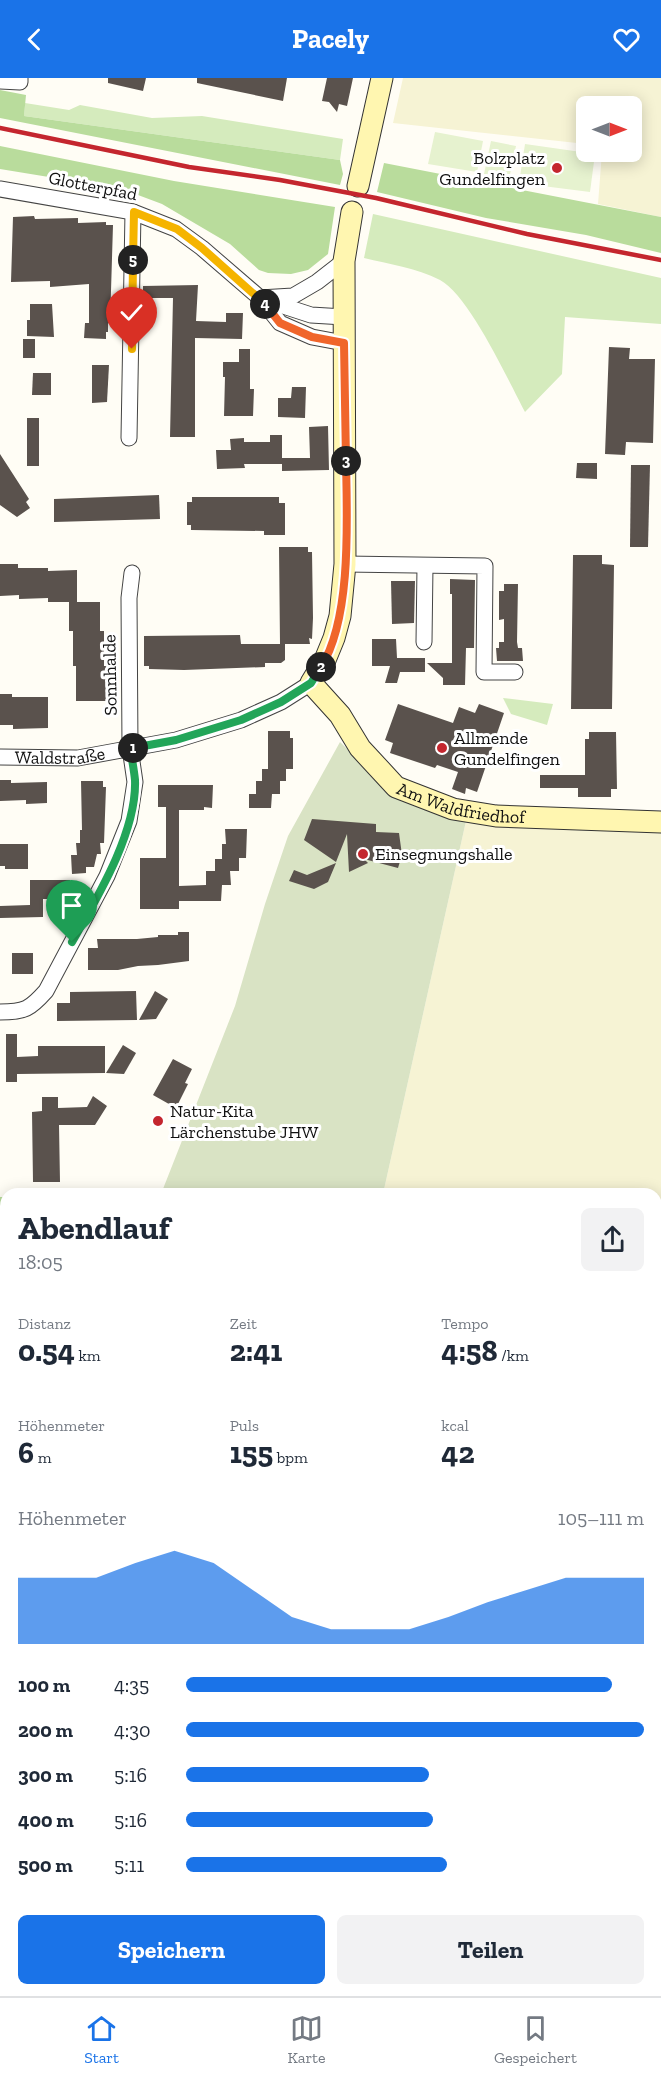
<!DOCTYPE html>
<html lang="de">
<meta charset="utf-8">
<style>
body{margin:0;font-family:"Zilla Slab",serif;background:#f2f2f3;color:#1f2937;height:100vh;display:flex;flex-direction:column;font-size:22px;white-space:nowrap}
*{box-sizing:border-box;margin:0}
p{font-size:20px;color:#747a83}
.icon{flex:none;width:33px;height:33px;fill:none;stroke:currentColor;stroke-width:2;stroke-linecap:round;stroke-linejoin:round}
.map{position:relative;flex:1;overflow:hidden}
.panel{position:absolute;left:0px;top:1110px;width:662px;height:808px;display:flex;flex-direction:column;background:#fff;border-radius:18px 18px 0 0;box-shadow:0 3px 15px #0003}
.panel>*{flex:none}
.needle{width:39px;rotate:90deg}
.fabs{position:absolute;left:576px;top:18px;display:grid;gap:12px}
.fabs a{display:grid;place-items:center;width:66px;height:66px;border-radius:9px;background:#fff;box-shadow:0 3px 15px #0003;font-size:30px}
.pin{position:absolute;display:grid;place-items:center;width:51px;height:51px;color:#fff;margin:-62px -26px;border-radius:50% 50% 50% 0;rotate:-45deg;box-shadow:0 0 6px #0007}
.pin .icon{rotate:45deg}
.km{position:absolute;width:30px;height:30px;margin:-15px;border-radius:50%;background:#222;color:#fff;font-size:16px;line-height:30px;text-align:center}
.round{display:grid;place-items:center;flex:none;width:63px;height:63px;border-radius:9px;background:#f2f2f3}
.summary{display:flex;align-items:center;justify-content:space-between;height:102px;padding:0 18px}
h1{font-size:33px;font-weight:700;line-height:45px}
.metrics{display:grid;grid-template-columns:repeat(3,1fr);gap:9px;height:102px;padding:6px 18px}
.metrics div{display:grid;align-content:center}
.metrics b{font-size:30px;font-weight:700}
.metrics small{font-size:16px;font-weight:400}
.metrics p{font-size:16px}
.chart{height:168px;padding:12px 18px}
.chart p{display:flex;justify-content:space-between}
.chart svg{width:100%;height:108px;margin-top:6px;fill:#1a73e8;opacity:.7}
.cta{display:flex;gap:12px;margin-top:auto;padding:12px 18px}
.cta a{flex:1;height:69px;border-radius:9px;background:#1a73e8;color:#fff;font-size:24px;font-weight:700;line-height:69px;text-align:center}
.cta a+a{background:#f2f2f3;color:#1f2937}
ul{padding:0 18px;list-style:none;font-size:20px}
li{display:grid;grid-template-columns:96px 72px 1fr;align-items:center;height:45px}
li i{height:15px;border-radius:8px;background:#1a73e8}
header{display:flex;justify-content:space-between;align-items:center;height:78px;padding:0 18px;background:#1a73e8;color:#fff;font-size:27px;font-weight:700}
.tab-bar{display:flex;justify-content:space-around;align-items:center;height:84px;border-top:2px solid #e0e1e3;background:#fff;font-size:16px;color:#747a83}
.tab-bar a{display:grid;justify-items:center;gap:3px}
.tab-bar .selected{color:#1a73e8}
.map>svg:first-child{display:block}
.farmland{fill:#f6f3d4}
.green{fill:#d5ebbd}
.forest{fill:#b9dc9c}
.cemetery{fill:#d9e3c4}
.pitch{fill:#e6f2cf}
.lines{fill:none;stroke-linecap:round;stroke-linejoin:round}
.stream{stroke:#3f96cf;stroke-width:4.5}
.building{fill:#5a524d}
.street-casing{stroke:#444;stroke-width:17}
.secondary-casing{stroke:#333;stroke-width:23}
.street{stroke:#fff;stroke-width:15}
.secondary{stroke:#fff6b0;stroke-width:21}
.rail{stroke:#c4262e;stroke-width:4.5}
.split-1-casing{stroke:#fff;stroke-width:12}
.split-2-casing{stroke:#fff;stroke-width:12}
.split-3-casing{stroke:#fff;stroke-width:12}
.split-4-casing{stroke:#fff;stroke-width:12}
.split-5-casing{stroke:#fff;stroke-width:12}
.split-6-casing{stroke:#fff;stroke-width:12}
.split-1{stroke:#22a559;stroke-width:8}
.split-2{stroke:#22a559;stroke-width:8}
.split-3{stroke:#f0652b;stroke-width:8}
.split-4{stroke:#f0652b;stroke-width:8}
.split-5{stroke:#f5b400;stroke-width:8}
.split-6{stroke:#f5b400;stroke-width:8}
.poi-dot{fill:#c4262e;stroke:#fff;stroke-width:2}
.labels{text-anchor:middle;dominant-baseline:central;stroke-width:6;stroke-linejoin:round;paint-order:stroke}
.poi-label{font-size:18px;fill:#111;stroke:#fff;text-anchor:start}
.street-label{font-size:18px;fill:#111;stroke:#fff}
</style>
<header><svg class="icon" aria-label="back" viewBox="0 0 24 24"><path d="M15 5l-7 7 7 7"/></svg>Pacely<svg class="icon" aria-label="heart" viewBox="0 0 24 24"><path d="M12 20l-8-8c-3-5 5-10 8-4 3-6 11-1 8 4z"/></svg></header>
<div class="map">
<svg width="661" height="1918" viewBox="0 0 661 1918">
<rect width="100%" height="100%" fill="#fffdf5"/>
<!-- farmland -->
<g class="farmland">
<polygon points="403,0 661,0 661,139 598,126 602,74 632,74 632,28 586,28 586,66 393,45"/>
<polygon points="466,743 661,752 661,1162 656,1160 656,1116 383,1116"/>
</g>
<!-- green -->
<g class="green">
<polygon points="25,25 69,32 80,27 152,40 202,38 343,61 340,82 24,38"/>
<path d="M373 136 661 200V246L565 239 562 296 525 334C508 302 469 217 440 202 416 190 389 186 364 180Z"/>
<polygon points="503,620 553,626 547,647 511,636"/>
<polygon points="661,1877 661,1918 606,1918 613,1913 656,1912 656,1881"/>
</g>
<!-- forest -->
<g class="forest">
<polygon points="0,12 26,17 24,38 340,82 343,96 340,107 0,40"/>
<polygon points="0,68 174,103 335,129 328,176 308,192 291,196 268,195 259,192 230,166 162,126 122,111 0,91"/>
<polygon points="384,85 661,139 661,175 586,157 486,140 377,114"/>
<polygon points="0,1119 6,1119 6,1912 613,1913 606,1918 0,1918"/>
<polygon points="656,1160 661,1162 661,1877 656,1881"/>
</g>
<!-- cemetery -->
<polygon class="cemetery" points="340,664 397,719 466,743 383,1116 161,1116 235,928 265,826 288,758"/>
<!-- pitch -->
<g class="pitch">
<polygon points="435,54 483,63 477,94 428,86"/>
<polygon points="491,63 516,68 509,101 484,96"/>
<polygon points="525,66 595,76 590,114 519,105"/>
</g>
<g class="lines">
<!-- stream -->
<polyline class="stream" points="0,1816 6,1816"/>
</g>
<!-- building -->
<g class="building">
<polygon points="108,0 146,0 143,13 108,5"/>
<polygon points="197,0 287,0 283,23 197,5"/>
<polygon points="327,0 353,0 347,28 339,26 337,34 329,24 322,23"/>
<polygon points="34,138 35,141 78,140 78,145 106,144 106,147 113,147 110,246 108,245 108,254 106,254 106,261 84,260 85,245 89,245 89,206 50,209 50,203 11,204 13,139"/>
<polygon points="198,207 196,243 226,244 226,235 243,235 242,261 195,260 195,359 170,359 173,220 143,220 143,208"/>
<polygon points="30,226 52,226 54,259 27,258 27,242 30,242"/>
<rect x="23" y="261" width="12" height="19"/>
<polygon points="609,269 630,270 629,281 655,281 653,365 626,364 625,377 605,376"/>
<polygon points="239,271 250,271 250,311 254,311 253,338 224,338 225,299 223,299 223,284 239,284"/>
<polygon points="92,287 109,287 107,324 92,325"/>
<polygon points="33,295 51,295 51,317 32,317"/>
<polygon points="292,309 306,309 305,340 278,339 278,320 291,320"/>
<rect x="27" y="340" width="12" height="48"/>
<polygon points="328,348 329,392 282,393 282,386 244,386 245,390 217,391 216,372 231,372 230,361 244,360 244,364 270,364 270,357 282,357 282,384 282,380 310,380 309,349"/>
<polygon points="0,376 29,421 26,424 30,430 17,439 0,427"/>
<polygon points="577,385 597,385 597,401 576,400"/>
<polygon points="631,387 650,387 648,469 630,469"/>
<polygon points="159,417 160,441 54,444 54,421"/>
<polygon points="192,419 279,419 279,425 285,425 285,457 264,457 264,453 191,452 191,447 187,447 187,424 192,424"/>
<polygon points="279,469 308,469 308,474 312,474 313,540 312,561 309,560 310,566 280,566 285,566 285,582 281,585 265,585 265,589 184,592 149,591 149,588 144,588 144,558 240,557 241,566 280,566"/>
<polygon points="573,477 602,477 602,486 614,487 612,631 571,631"/>
<polygon points="0,486 18,486 18,490 48,490 48,493 77,492 77,524 100,524 100,553 104,553 104,588 108,588 108,623 76,623 76,588 73,588 73,553 69,553 69,524 48,524 48,520 19,521 19,517 0,518"/>
<polygon points="450,501 475,502 474,570 466,570 465,607 443,607 443,600 427,585 452,585 452,516 450,516"/>
<polygon points="391,503 415,503 414,545 392,546"/>
<polygon points="504,506 518,506 517,564 518,570 522,570 523,583 497,583 496,570 499,570 499,564 504,564 504,541 499,542 499,513 504,513"/>
<polygon points="372,561 396,561 397,580 425,580 425,594 400,594 397,605 385,605 390,588 372,588"/>
<polygon points="0,616 12,616 12,619 48,619 48,650 13,651 13,647 0,647"/>
<polygon points="398,626 453,645 459,629 475,635 479,626 504,635 477,714 466,710 465,716 452,711 458,694 437,687 435,690 390,675 393,665 385,662"/>
<polygon points="268,653 290,653 290,660 293,660 293,691 286,691 286,703 280,703 280,716 272,716 271,730 249,730 249,716 256,716 256,703 262,703 262,691 268,691"/>
<polygon points="589,654 616,654 617,711 611,711 611,719 578,719 578,710 540,710 540,697 585,697 585,661 589,661"/>
<polygon points="0,702 11,702 11,705 47,704 47,725 26,726 26,722 0,723"/>
<polygon points="81,703 103,703 103,709 106,709 104,765 100,765 101,776 97,776 94,789 86,789 86,795 72,796 71,777 77,777 76,765 80,765 80,752 82,752"/>
<polygon points="158,707 213,707 212,730 204,729 204,732 179,732 179,808 206,807 206,793 215,793 215,781 222,781 222,766 226,766 225,751 247,751 246,780 239,780 239,793 230,793 231,807 222,807 221,823 179,823 179,831 140,831 140,780 166,780 166,729 158,729"/>
<polygon points="312,741 376,746 376,754 399,755 402,777 398,790 364,781 368,785 349,794 347,756 336,784 304,762"/>
<polygon points="0,766 28,766 28,791 5,791 5,788 0,788"/>
<polygon points="336,785 328,804 314,811 289,803 294,792 307,797"/>
<polygon points="30,802 70,802 70,821 43,821 43,839 0,840 0,828 30,827"/>
<polygon points="178,854 189,854 189,883 158,887 138,888 118,892 88,892 88,870 98,870 97,861 137,861 158,859 158,857 178,857"/>
<rect x="12" y="875" width="21" height="21"/>
<polygon points="136,913 137,942 57,943 57,925 70,925 70,914"/>
<polygon points="155,913 168,921 156,941 139,942"/>
<polygon points="6,956 17,956 17,979 38,978 38,968 105,968 105,995 17,996 17,1004 6,1004"/>
<polygon points="123,967 136,975 124,996 106,995"/>
<polygon points="173,981 192,991 185,1005 188,1006 176,1030 153,1017"/>
<polygon points="93,1018 107,1028 95,1047 59,1047 60,1104 33,1104 32,1034 42,1033 42,1019 58,1019 58,1030 87,1029"/>
</g>
<g class="lines">
<defs>
<g id="street">
<polyline points="0,3 20,4 20,0"/>
<polyline points="0,111 133,134 176,151 202,170 260,220 280,245 312,259 344,265"/>
<polyline points="260,220 293,218 317,204 344,183"/>
<polyline points="268,223 311,237 344,239"/>
<polyline points="129,360 133,134"/>
<polyline points="345,486 485,488 484,594 515,594"/>
<polyline points="424,564 425,488"/>
<path id="s1" d="M0 679 78 680 176 662 241 642 281 624 311 605"/>
<path d="M0 934C25 934 30 931 46 913L107 798 129 743 135 704 130 670 129 520 132 495"/>
</g>
<g id="secondary">
<polyline points="358,108 382,0"/>
<path id="s2" d="M352 134 344 183 345 486 340 538 334 560 325 582 311 605 340 637 360 670 396 709 453 731 496 738 661 744"/>
</g>
</defs>
<!-- street casing -->
<use href="#street" class="street-casing"/>
<!-- secondary casing -->
<use href="#secondary" class="secondary-casing"/>
<!-- street -->
<use href="#street" class="street"/>
<!-- secondary -->
<use href="#secondary" class="secondary"/>
<!-- rail -->
<polyline class="rail" points="0,50 189,89 280,102 376,120 527,156 661,182"/>
</g>
<g class="lines">
<defs>
<path id="split-1" d="M72 864C97 820 137 754 135 702 134 692 132 681 130 670H133"/>
<polyline id="split-2" points="133,670 176,662 241,642 281,624 311,605 321,589"/>
<path id="split-3" d="M321 589C352 540 347 440 346 383"/>
<polyline id="split-4" points="265,226 280,245 312,259 344,265 346,383"/>
<polyline id="split-5" points="133,182 134,134 177,151 202,170 265,226"/>
<polyline id="split-6" points="132,271 133,182"/>
</defs>
<!-- split-1 casing -->
<use href="#split-1" class="split-1-casing"/>
<!-- split-2 casing -->
<use href="#split-2" class="split-2-casing"/>
<!-- split-3 casing -->
<use href="#split-3" class="split-3-casing"/>
<!-- split-4 casing -->
<use href="#split-4" class="split-4-casing"/>
<!-- split-5 casing -->
<use href="#split-5" class="split-5-casing"/>
<!-- split-6 casing -->
<use href="#split-6" class="split-6-casing"/>
<!-- split-1 -->
<use href="#split-1" class="split-1"/>
<!-- split-2 -->
<use href="#split-2" class="split-2"/>
<!-- split-3 -->
<use href="#split-3" class="split-3"/>
<!-- split-4 -->
<use href="#split-4" class="split-4"/>
<!-- split-5 -->
<use href="#split-5" class="split-5"/>
<!-- split-6 -->
<use href="#split-6" class="split-6"/>
</g>
<!-- markers -->
<g class="poi-dot">
<circle cx="557" cy="90" r="6"/>
<circle cx="442" cy="670" r="6"/>
<circle cx="363" cy="776" r="6"/>
<circle cx="158" cy="1043" r="6"/>
</g>
<g class="labels">
<!-- poi labels -->
<g class="poi-label">
<text x="545" y="80" text-anchor="end">Bolzplatz<tspan x="545" dy="21">Gundelfingen</tspan></text>
<text x="454" y="660">Allmende<tspan x="454" dy="21">Gundelfingen</tspan></text>
<text x="375" y="776">Einsegnungshalle</text>
<text x="170" y="1033">Natur-Kita<tspan x="170" dy="21">Lärchenstube JHW</tspan></text>
</g>
<!-- street labels -->
<g class="street-label">
<text transform="translate(93 108) rotate(11)">Glotterpfad</text>
<text transform="translate(110 597) rotate(-91)">Sonnhalde</text>
<text stroke="none"><textPath href="#s1" startOffset="60">Waldstraße</textPath></text>
<text stroke="none"><textPath href="#s2" startOffset="681">Am Waldfriedhof</textPath></text>
</g>
</g>
</svg>
<div class="fabs">
<a><svg class="needle" viewBox="-14 -14 28 28"><path d="M0-13l5 13h-10z" fill="#e53935"/><path d="M0 13l5-13h-10z" fill="#747a83"/></svg></a>
</div>
<div class="pin" style="left:72px;top:864px;background:#1e9e55"><svg class="icon" aria-label="arrive" viewBox="0 0 24 24"><path d="M6 21V4h12l-3 4 3 4H6"/></svg></div>
<div class="pin" style="left:132px;top:271px;background:#d93025"><svg class="icon" aria-label="check" viewBox="0 0 24 24"><path d="M5 12l5 5 9-10"/></svg></div>
<b class="km" style="left:133px;top:670px">1</b>
<b class="km" style="left:321px;top:589px">2</b>
<b class="km" style="left:346px;top:383px">3</b>
<b class="km" style="left:265px;top:226px">4</b>
<b class="km" style="left:133px;top:182px">5</b>
<section class="panel">
<div class="summary"><div><h1>Abendlauf</h1><p>18:05</p></div><a class="round"><svg class="icon" aria-label="share" viewBox="0 0 24 24"><path d="M12 15V3M7 8l5-5 5 5M5 13v7h14v-7"/></svg></a></div>
<div class="metrics">
<div><p>Distanz</p><b>0.54<small> km</small></b></div>
<div><p>Zeit</p><b>2:41</b></div>
<div><p>Tempo</p><b>4:58<small> /km</small></b></div>
</div>
<div class="metrics">
<div><p>Höhenmeter</p><b>6<small> m</small></b></div>
<div><p>Puls</p><b>155<small> bpm</small></b></div>
<div><p>kcal</p><b>42</b></div>
</div>
<div class="chart"><p><span>Höhenmeter</span>105–111 m</p>
<svg viewBox="0 0 160 44" preserveAspectRatio="none"><path d="M0 44V17L10 17L20 17L30 11L40 6L50 11L60 22L70 33L80 38L90 38L100 38L110 33L120 27L130 22L140 17L150 17L160 17V44z"/></svg>
</div>
<ul>
<li><b>100 m</b>4:35<i style="width:93%"></i></li>
<li><b>200 m</b>4:30<i style="width:100%"></i></li>
<li><b>300 m</b>5:16<i style="width:53%"></i></li>
<li><b>400 m</b>5:16<i style="width:54%"></i></li>
<li><b>500 m</b>5:11<i style="width:57%"></i></li>
</ul>
<div class="cta"><a>Speichern</a><a>Teilen</a></div>
</section>
</div>
<nav class="tab-bar">
<a class="selected"><svg class="icon" aria-label="home" viewBox="0 0 24 24"><path d="M3 11l9-7 9 7M6 9v11h12V9"/></svg>Start</a>
<a><svg class="icon" aria-label="map" viewBox="0 0 24 24"><path d="M3 6l6-2 6 2 6-2v14l-6 2-6-2-6 2zM9 4v14M15 6v14"/></svg>Karte</a>
<a><svg class="icon" aria-label="saved" viewBox="0 0 24 24"><path d="M7 4h10v16l-5-4-5 4z"/></svg>Gespeichert</a>
</nav>
